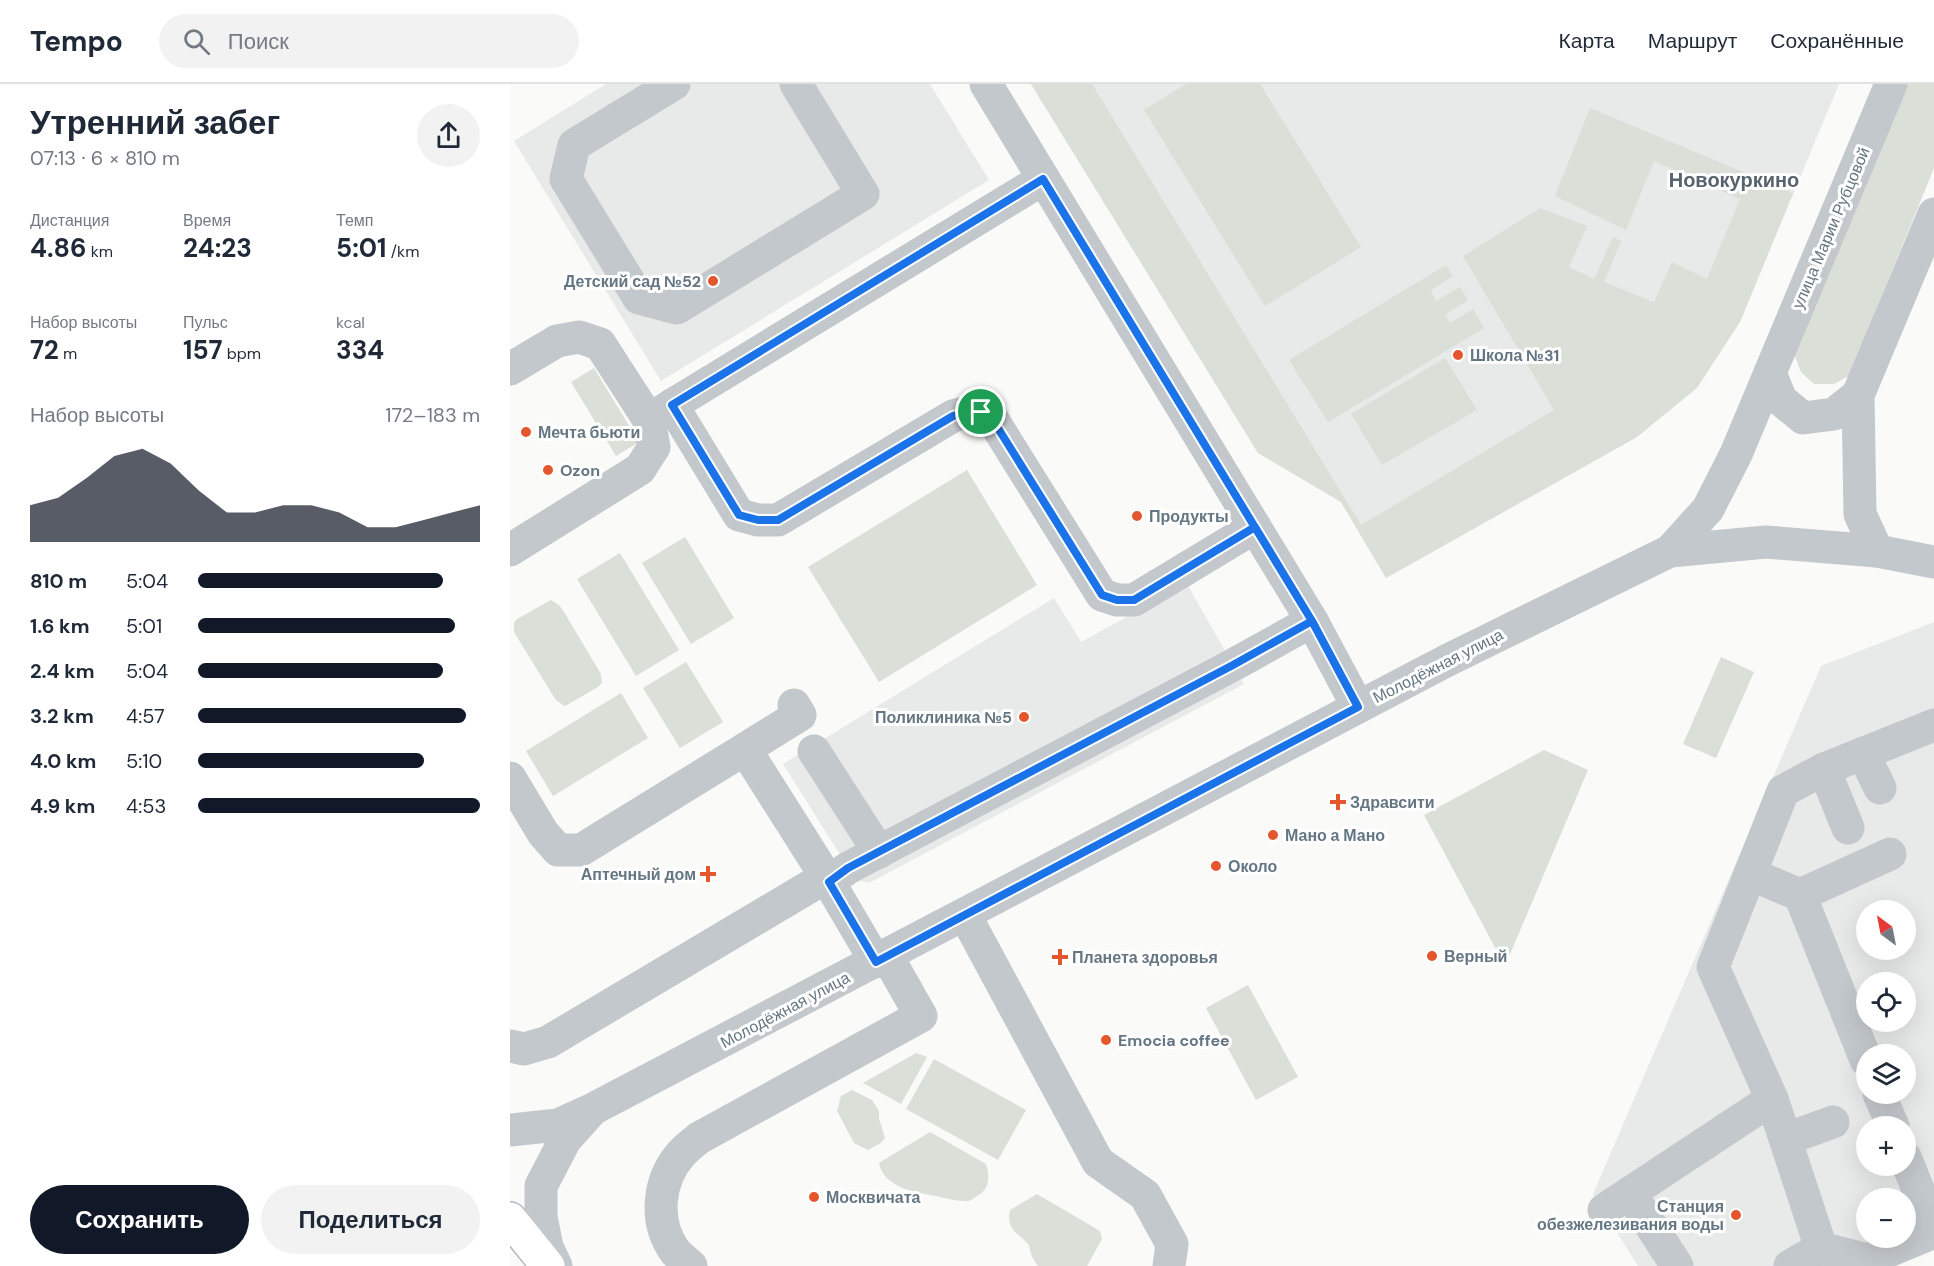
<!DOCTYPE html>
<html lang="ru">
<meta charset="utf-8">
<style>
body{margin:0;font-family:"DM Sans",sans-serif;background:#f2f2f3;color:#1f2937;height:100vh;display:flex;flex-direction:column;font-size:22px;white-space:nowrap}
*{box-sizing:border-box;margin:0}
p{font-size:20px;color:#747a83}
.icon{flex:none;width:33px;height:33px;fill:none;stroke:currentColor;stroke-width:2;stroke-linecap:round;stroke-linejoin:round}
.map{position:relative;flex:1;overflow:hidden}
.drawer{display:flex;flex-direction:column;background:#fff;width:510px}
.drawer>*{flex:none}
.needle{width:39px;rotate:328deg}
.fabs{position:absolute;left:1346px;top:816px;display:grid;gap:12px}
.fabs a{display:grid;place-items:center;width:60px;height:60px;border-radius:50%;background:#fff;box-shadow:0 6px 24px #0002;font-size:30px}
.pin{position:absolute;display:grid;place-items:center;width:51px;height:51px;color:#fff;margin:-26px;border:3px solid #fff;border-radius:50%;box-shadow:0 2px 6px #0007}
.round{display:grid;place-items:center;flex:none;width:63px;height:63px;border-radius:32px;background:#f2f2f3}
.summary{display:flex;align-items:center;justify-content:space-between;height:102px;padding:0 30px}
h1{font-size:33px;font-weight:700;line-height:45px}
.metrics{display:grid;grid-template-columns:repeat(3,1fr);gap:9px;height:102px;padding:6px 30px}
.metrics div{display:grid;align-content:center}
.metrics b{font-size:26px;font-weight:700}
.metrics small{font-size:16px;font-weight:400}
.metrics p{font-size:16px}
.chart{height:168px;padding:12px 30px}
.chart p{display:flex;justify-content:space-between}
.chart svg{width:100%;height:108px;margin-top:6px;fill:#111827;opacity:.7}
.button{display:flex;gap:12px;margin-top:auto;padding:12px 30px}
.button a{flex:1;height:69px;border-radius:36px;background:#111827;color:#fff;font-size:24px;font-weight:700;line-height:69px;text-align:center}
.button a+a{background:#f2f2f3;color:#1f2937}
ul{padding:0 30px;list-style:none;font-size:20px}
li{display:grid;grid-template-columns:96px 72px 1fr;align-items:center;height:45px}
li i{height:15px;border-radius:8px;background:#111827}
header{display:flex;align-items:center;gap:36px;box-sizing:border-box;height:84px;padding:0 30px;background:#fff;border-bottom:2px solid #e0e1e3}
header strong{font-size:28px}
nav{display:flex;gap:33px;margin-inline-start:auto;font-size:21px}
.search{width:420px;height:54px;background:#f2f2f3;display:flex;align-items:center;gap:15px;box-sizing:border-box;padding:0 21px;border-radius:33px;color:#747a83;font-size:22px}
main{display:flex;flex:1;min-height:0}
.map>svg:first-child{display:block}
.built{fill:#e8e9e9;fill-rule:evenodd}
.green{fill:#dadfd7}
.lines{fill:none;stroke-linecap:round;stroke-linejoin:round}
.major-casing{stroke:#b5babe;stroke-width:36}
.minor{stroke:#c3c8cc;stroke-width:33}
.major{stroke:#fff;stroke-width:33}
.route-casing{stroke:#fff;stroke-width:12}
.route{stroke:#1a73e8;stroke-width:8}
.poi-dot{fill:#e4572e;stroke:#fff;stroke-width:2}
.labels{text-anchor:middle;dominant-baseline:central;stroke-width:6;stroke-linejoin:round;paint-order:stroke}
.street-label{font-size:16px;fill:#657683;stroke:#fff}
.poi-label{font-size:16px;font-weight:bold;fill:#657683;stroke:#fff;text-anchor:start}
.quarter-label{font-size:20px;font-weight:bold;fill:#57646e;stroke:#fff}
</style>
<header>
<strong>Tempo</strong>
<div class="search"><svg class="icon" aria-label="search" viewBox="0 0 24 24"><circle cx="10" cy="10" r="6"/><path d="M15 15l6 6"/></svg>Поиск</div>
<nav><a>Карта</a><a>Маршрут</a><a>Сохранённые</a></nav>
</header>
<main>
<section class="drawer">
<div class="summary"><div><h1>Утренний забег</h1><p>07:13 · 6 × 810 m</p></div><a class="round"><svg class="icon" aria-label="share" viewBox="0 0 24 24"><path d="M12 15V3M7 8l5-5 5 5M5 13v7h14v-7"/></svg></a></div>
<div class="metrics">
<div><p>Дистанция</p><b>4.86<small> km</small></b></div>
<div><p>Время</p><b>24:23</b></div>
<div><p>Темп</p><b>5:01<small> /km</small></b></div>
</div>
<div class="metrics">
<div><p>Набор высоты</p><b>72<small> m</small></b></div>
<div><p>Пульс</p><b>157<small> bpm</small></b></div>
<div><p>kcal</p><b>334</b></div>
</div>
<div class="chart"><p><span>Набор высоты</span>172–183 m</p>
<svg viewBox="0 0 160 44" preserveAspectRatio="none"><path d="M0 44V29L10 26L20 18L30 9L40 6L50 12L60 23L70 32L80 32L90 29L100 29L110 32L120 38L130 38L140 35L150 32L160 29V44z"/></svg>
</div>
<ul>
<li><b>810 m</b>5:04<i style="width:87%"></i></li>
<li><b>1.6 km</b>5:01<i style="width:91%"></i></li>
<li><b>2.4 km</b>5:04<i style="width:87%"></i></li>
<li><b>3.2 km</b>4:57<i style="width:95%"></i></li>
<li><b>4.0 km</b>5:10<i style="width:80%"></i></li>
<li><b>4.9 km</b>4:53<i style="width:100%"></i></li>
</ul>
<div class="button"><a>Сохранить</a><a>Поделиться</a></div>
</section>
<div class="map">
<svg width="1424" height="1182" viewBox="0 0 1424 1182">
<rect width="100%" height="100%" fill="#fafaf8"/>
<!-- built -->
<g class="built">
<polygon points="96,0 420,0 479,96 151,297 4,57"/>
<polygon points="521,0 1329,0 1230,238 1127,353 876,494 831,418 748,369"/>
<polygon points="677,500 734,600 359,799 346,796 273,680 544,514 571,558"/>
<path d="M1424 538V1166L1385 1182H1128L1083 1110 1311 582ZM1356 826H1395V866H1356ZM1356 898H1395V938H1356ZM1356 970H1395V1010H1356ZM1356 1042H1395V1082H1356ZM1356 1114H1395V1154H1356Z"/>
</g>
<!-- green -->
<g class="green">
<polygon points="521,0 582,0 851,441 1044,326 953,172 1030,124 1077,142 1059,183 1084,195 1103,153 1111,157 1094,198 1144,218 1162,178 1197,195 1230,115 1144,77 1116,146 1045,112 1080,24 1283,109 1230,238 1187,304 1127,353 876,494 831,418 748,369"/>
<polygon points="676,0 750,0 851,163 755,222 634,26"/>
<polygon points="1395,0 1424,0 1424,84 1339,292 1324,300 1304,300 1291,288 1284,270"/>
<polygon points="936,181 943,192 921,206 926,217 950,203 958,216 935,231 940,239 963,225 974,244 818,338 779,276"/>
<polygon points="935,274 967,326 872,381 841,330"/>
<polygon points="84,284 129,358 106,372 61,298"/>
<polygon points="457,386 527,501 369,598 298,483"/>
<polygon points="175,453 224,534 181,560 132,479"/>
<polygon points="110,469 169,566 126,592 67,495"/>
<polygon points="41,516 49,521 54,528 91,590 92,599 88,603 55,622 47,617 42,610 4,548 4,539 7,535"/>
<polygon points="1211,573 1244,588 1206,674 1173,660"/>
<polygon points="176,578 213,638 170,664 133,604"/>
<polygon points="111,609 138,654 43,712 16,667"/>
<polygon points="1034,666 1078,686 995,882 914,731"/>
<polygon points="738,901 788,993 746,1016 696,924"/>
<polygon points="406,969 417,973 391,1020 353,999"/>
<polygon points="424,975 516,1026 488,1076 396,1025"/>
<polygon points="342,1006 362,1016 369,1027 369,1035 375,1054 371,1059 358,1066 344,1059 327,1027 331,1012"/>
<path d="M420 1048 476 1080C480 1093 480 1105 467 1112 463 1115 459 1118 454 1117 445 1117 435 1114 426 1112 405 1108 374 1104 369 1079Z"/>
<path d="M527 1110 590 1147 592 1155 577 1182H528C523 1176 520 1169 519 1161 508 1149 496 1146 500 1126Z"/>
</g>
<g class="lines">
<defs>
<polyline id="major" points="0,1135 38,1182"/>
</defs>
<!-- major casing -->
<use href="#major" class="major-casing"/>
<!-- minor -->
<g class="minor">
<polyline points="164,0 64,61 56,95 129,214 167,224 353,110 286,0"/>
<polyline points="476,0 802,537 848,623"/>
<polyline points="0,285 47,257 69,253 90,260 139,336 144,363 130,385 0,466"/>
<polyline points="1260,289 1271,316 1293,334 1324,330 1348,311"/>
<polyline points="162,321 533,95"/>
<path d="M139 336 162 321 229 431 248 436H268L443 332C458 327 467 326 481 333L592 511 607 516H624L745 443"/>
<polyline points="1160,467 1198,425 1226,370 1381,0"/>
<polyline points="1367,467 1350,430 1348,311 1424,130"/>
<polyline points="1424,641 1314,685 1273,707 1203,883 1262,1015 1311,1164 1357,1176 1424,1148"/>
<polyline points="235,665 290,631 284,621"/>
<polyline points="304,667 369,768"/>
<polyline points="1353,669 1370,704"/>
<polyline points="1314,685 1338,744"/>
<polyline points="0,694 33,749 48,766 71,766 235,665 316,793 366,878"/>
<polyline points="1240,790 1290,811 1356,976"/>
<polyline points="319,798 338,784 723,581 802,537"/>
<polyline points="1290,811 1380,770"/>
<polyline points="455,831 588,1078 635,1111 662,1160 659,1182"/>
<polyline points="0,962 14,965 38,958 316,793"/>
<polyline points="1369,1010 1383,1042"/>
<polyline points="0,1046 48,1041 81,1026 936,577 1160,467 1256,458 1367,467 1424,478"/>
<polyline points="1276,1055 1323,1038"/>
<polyline points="1395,1073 1424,1145"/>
<polyline points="1120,1109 1167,1182"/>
<polyline points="1094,1126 1262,1015"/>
<polyline points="46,1182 37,1163 31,1133 31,1102 55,1056 80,1028"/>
<path d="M181 1182C176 1177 168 1172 164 1166 144 1137 148 1096 171 1070 176 1064 183 1059 189 1054L411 932 377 872"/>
<polyline points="1280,1182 1311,1164"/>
</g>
<!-- major -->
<use href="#major" class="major"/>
</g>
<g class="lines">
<defs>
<polyline id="route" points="471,328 481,333 592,511 607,516 624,516 745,443 802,537 723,581 338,784 319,798 366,878 848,623 802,537 533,95 162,321 229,431 248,436 268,436 443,332 453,329 471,328"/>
</defs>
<!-- route casing -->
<use href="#route" class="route-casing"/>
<!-- route -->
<use href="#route" class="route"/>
</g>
<!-- markers -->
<g class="poi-dot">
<circle cx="203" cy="197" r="6"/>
<circle cx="948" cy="271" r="6"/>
<circle cx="16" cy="348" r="6"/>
<circle cx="38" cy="386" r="6"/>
<circle cx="627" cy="432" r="6"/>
<circle cx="514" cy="633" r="6"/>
<path d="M825 709h6v6h6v6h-6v6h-6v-6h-6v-6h6z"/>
<circle cx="763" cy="751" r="6"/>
<circle cx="706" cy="782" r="6"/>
<path d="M195 781h6v6h6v6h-6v6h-6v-6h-6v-6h6z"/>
<circle cx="922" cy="872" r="6"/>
<path d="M547 864h6v6h6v6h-6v6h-6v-6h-6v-6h6z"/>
<circle cx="596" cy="956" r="6"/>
<circle cx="304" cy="1113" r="6"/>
<circle cx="1226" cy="1131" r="6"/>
</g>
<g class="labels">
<!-- street labels -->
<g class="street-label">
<text transform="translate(1321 144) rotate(-67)">улица Марии Рубцовой</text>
<text transform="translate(928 582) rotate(-27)">Молодёжная улица</text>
<text transform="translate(275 926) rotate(-28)">Молодёжная улица</text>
</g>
<!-- poi labels -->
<g class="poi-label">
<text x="191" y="197" text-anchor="end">Детский сад №52</text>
<text x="960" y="271">Школа №31</text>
<text x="28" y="348">Мечта бьюти</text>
<text x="50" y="386">Ozon</text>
<text x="639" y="432">Продукты</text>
<text x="502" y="633" text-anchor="end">Поликлиника №5</text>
<text x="840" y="718">Здравсити</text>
<text x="775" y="751">Мано а Мано</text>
<text x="718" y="782">Около</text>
<text x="186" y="790" text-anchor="end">Аптечный дом</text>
<text x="934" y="872">Верный</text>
<text x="562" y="873">Планета здоровья</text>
<text x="608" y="956">Emocia coffee</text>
<text x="316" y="1113">Москвичата</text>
<text x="1214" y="1122" text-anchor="end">Станция<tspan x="1214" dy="18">обезжелезивания воды</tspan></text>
</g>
<!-- quarter labels -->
<g class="quarter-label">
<text x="1224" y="96">Новокуркино</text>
</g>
</g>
</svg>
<div class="fabs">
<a><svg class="needle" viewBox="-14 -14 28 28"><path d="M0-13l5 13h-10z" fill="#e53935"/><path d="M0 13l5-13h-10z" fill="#747a83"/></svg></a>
<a><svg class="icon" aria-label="locate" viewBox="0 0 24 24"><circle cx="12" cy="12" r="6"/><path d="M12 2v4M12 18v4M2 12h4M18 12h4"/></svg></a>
<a><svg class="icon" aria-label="layers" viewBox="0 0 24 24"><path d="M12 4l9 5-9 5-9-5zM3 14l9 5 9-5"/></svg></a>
<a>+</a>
<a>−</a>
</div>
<div class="pin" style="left:471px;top:328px;background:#1e9e55"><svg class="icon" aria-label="arrive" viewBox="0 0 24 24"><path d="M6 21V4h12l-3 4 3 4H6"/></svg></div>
</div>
</main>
